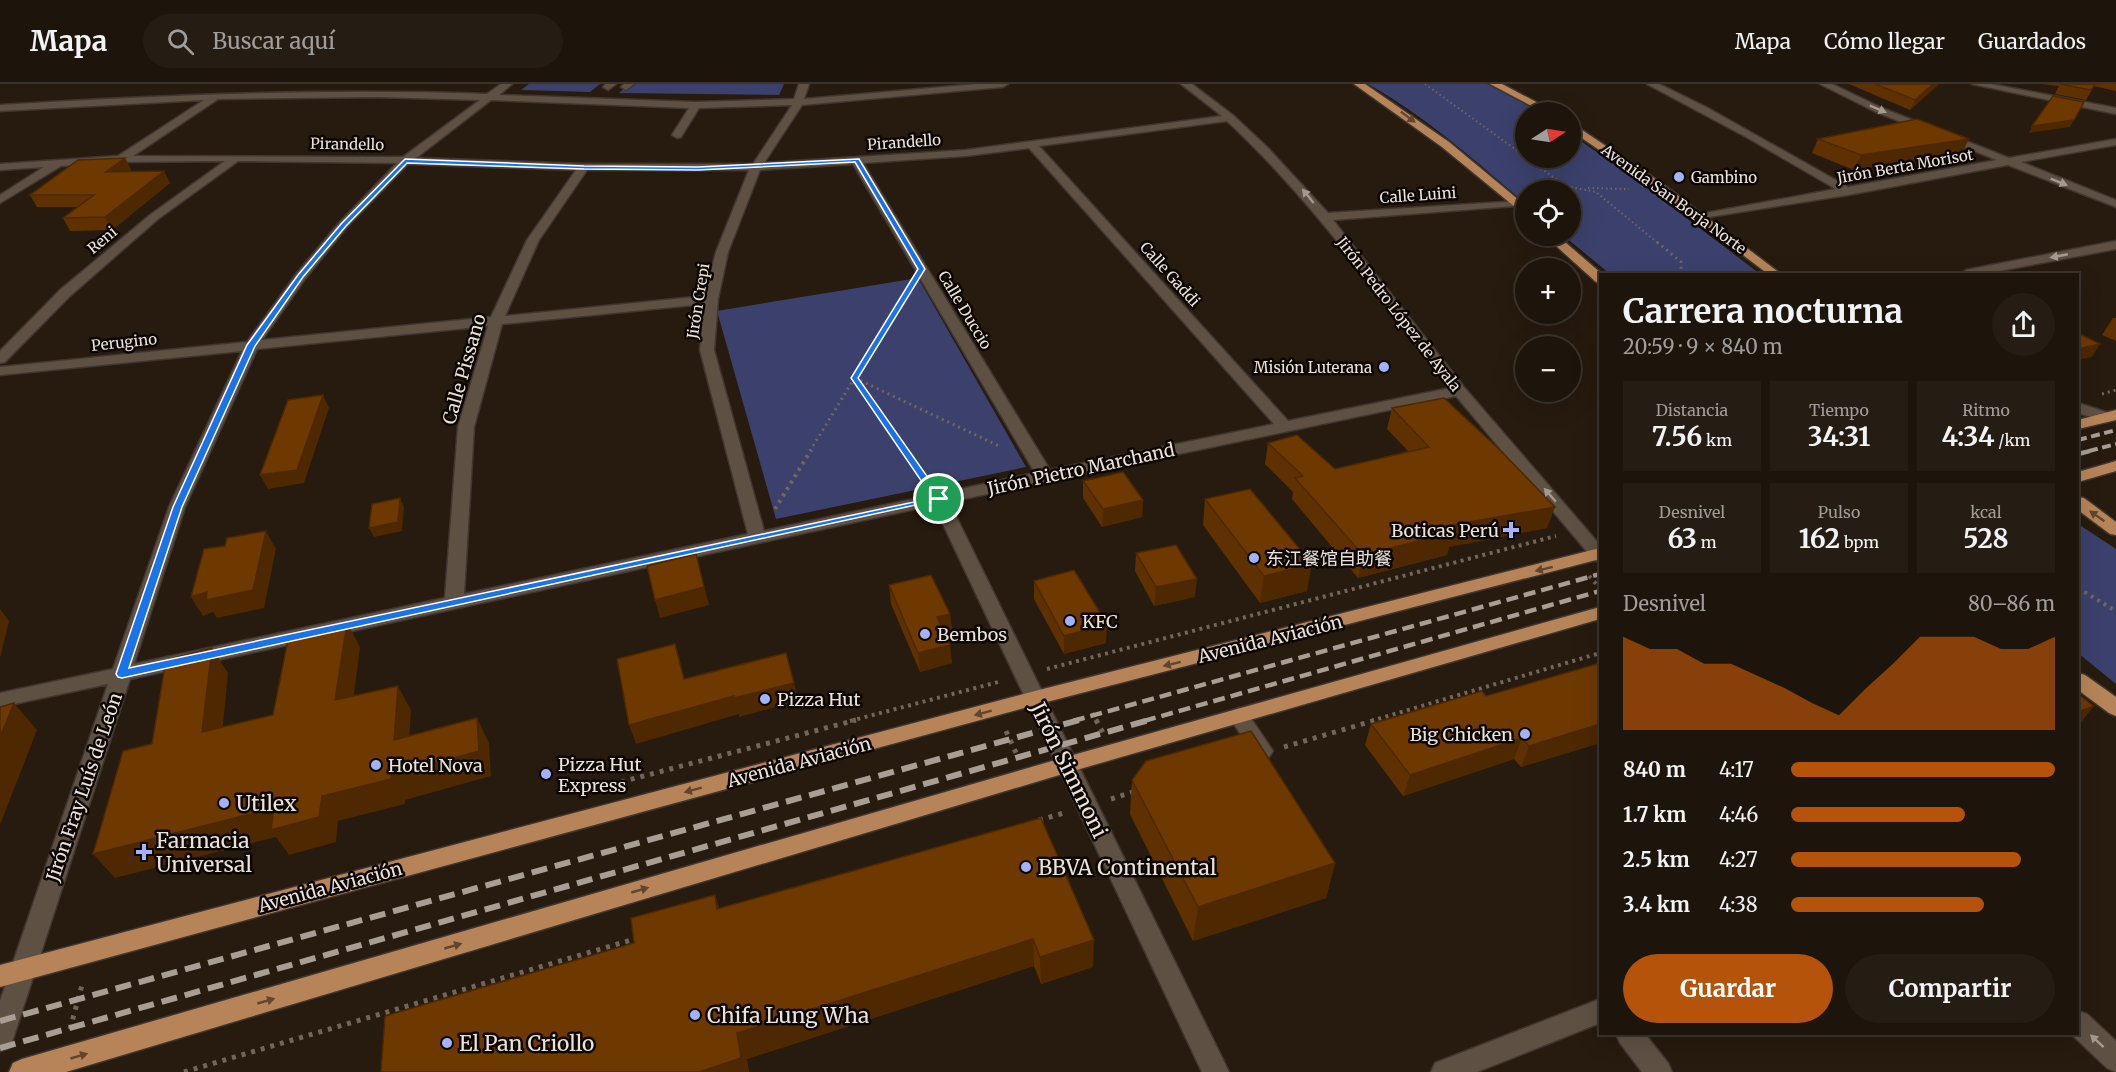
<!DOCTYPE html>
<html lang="es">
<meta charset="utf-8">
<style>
body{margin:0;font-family:Merriweather,"Noto Sans SC",serif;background:#251d14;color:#f1f3f6;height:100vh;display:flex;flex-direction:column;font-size:22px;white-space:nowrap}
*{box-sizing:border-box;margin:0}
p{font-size:20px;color:#a09e9d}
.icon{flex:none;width:33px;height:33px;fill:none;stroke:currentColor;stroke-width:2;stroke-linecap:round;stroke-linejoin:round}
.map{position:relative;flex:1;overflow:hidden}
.sheet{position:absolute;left:1599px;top:189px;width:480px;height:762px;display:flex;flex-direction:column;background:#1d140b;border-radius:0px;box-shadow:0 6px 24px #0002,0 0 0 2px #3b332c}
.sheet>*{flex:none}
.needle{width:39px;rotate:78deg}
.tools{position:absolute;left:1515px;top:18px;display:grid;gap:12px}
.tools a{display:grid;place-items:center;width:66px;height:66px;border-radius:50%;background:#1d140b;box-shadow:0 6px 24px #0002,0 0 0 2px #3b332c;font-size:30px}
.pin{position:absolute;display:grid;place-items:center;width:51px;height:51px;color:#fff;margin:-26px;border:3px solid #fff;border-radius:50%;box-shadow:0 2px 6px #0007}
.round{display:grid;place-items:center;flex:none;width:63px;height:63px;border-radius:32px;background:#251d14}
.summary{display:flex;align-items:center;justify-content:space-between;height:102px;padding:0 24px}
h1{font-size:33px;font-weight:700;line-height:45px}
.figures{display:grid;grid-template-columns:repeat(3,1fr);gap:9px;height:102px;padding:6px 24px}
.figures div{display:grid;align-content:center;border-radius:0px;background:#251d14;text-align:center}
.figures b{font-size:26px;font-weight:700}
.figures small{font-size:16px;font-weight:400}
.figures p{font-size:16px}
.chart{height:168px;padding:12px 24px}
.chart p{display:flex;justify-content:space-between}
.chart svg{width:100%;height:108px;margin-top:6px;fill:#b45309;opacity:.7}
.cta{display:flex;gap:12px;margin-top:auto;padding:12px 24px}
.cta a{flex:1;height:69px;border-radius:36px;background:#b45309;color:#fff;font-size:24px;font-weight:700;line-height:69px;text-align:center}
.cta a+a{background:#251d14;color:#f1f3f6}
ul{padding:0 24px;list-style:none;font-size:20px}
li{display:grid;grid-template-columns:96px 72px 1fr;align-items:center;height:45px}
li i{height:15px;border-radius:8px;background:#b45309}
header{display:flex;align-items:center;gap:36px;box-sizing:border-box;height:84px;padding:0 30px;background:#1d140b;border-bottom:2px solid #3b332c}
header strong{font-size:28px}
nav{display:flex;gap:33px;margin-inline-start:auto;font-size:21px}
.search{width:420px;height:54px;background:#251d14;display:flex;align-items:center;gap:15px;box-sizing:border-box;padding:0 21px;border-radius:33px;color:#a09e9d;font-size:22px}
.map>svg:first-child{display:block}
.green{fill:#3b416c}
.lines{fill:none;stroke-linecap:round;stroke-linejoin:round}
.minor-casing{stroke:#403630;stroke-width:3}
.major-casing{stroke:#403630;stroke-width:3}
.path-far3{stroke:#71655c;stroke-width:2;stroke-dasharray:1.5 3;stroke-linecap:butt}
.path-far2{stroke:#71655c;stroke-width:3;stroke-dasharray:2 4;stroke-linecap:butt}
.path-far1{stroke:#71655c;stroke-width:4;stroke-dasharray:3 4.5;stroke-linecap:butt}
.path{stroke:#71655c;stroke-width:5;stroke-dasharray:4 6;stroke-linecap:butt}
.minor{fill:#5f5044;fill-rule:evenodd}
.major{fill:#b78459;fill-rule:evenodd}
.rail-far2{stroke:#a89e96;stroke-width:4;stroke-dasharray:9 4.5;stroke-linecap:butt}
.rail-far1{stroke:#a89e96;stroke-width:4.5;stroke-dasharray:12 6;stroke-linecap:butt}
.rail{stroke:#a89e96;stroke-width:6;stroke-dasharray:16 8;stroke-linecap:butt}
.wall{fill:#5f3100}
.shaded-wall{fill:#4d2800}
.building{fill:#6e3900;stroke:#4d2800;stroke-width:1.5}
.oneway{fill:#a59990}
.oneway2{fill:#62452e}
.route{fill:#1a73e8;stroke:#fff;stroke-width:1.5;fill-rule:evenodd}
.poi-dot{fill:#a5b1fc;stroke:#0c0603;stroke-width:2}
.labels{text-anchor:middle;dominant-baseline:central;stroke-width:5;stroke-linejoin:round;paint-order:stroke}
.far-street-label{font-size:15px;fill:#ebe2db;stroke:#0c0603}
.far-poi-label{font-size:15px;fill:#ebe2db;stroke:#0c0603;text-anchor:start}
.street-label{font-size:18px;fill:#ebe2db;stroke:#0c0603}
.poi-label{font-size:18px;fill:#ebe2db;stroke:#0c0603;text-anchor:start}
.near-street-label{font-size:21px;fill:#ebe2db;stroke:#0c0603}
.near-poi-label{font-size:21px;fill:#ebe2db;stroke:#0c0603;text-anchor:start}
</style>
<header>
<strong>Mapa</strong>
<div class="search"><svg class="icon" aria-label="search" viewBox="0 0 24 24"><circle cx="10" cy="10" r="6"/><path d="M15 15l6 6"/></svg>Buscar aquí</div>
<nav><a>Mapa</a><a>Cómo llegar</a><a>Guardados</a></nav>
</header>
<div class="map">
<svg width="2116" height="988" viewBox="0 0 2116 988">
<rect width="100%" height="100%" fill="#271a0f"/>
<!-- green -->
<g class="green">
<polygon points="529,0 600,0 590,8 521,6"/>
<polygon points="629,0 784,0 779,11 619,9"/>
<path d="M1368 0H1487L1540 28H1526V74H1570L1571 50 1643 101 1760 190H1610L1564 152H1570V106H1526L1525 119C1475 76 1426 33 1368 0Z"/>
<polygon points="918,194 1026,383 776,435 717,227"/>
<polygon points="2078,440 2116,465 2116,600 2078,569"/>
</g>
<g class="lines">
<defs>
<g id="minor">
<path d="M501 0H512L499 11 696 18 794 15 799 0H809L804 15 978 0H1008L1003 3 802 21 764 79 966 66 1222 32 1181 0H1192L1234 32 1268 64 1328 129 1519 117 1521 119 1515 122 1333 136 1463 302 1600 461V478L1594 476 1456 312 949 418 1229 988H1202L934 421 130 595 13 955 9 964 0 967V917L108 600 0 623V609L113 585 169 423 242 267 0 291V283L247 258 297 189 339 139 397 79 238 77 158 135 70 212 5 278 0 279V267L60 206 150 131 225 77 121 78 61 82 0 119V111L44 83 0 86V80L118 72 204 16 0 27V21C162 11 325 4 487 10ZM378 13 480 16 403 73 133 72 218 15ZM491 16 689 24 672 51 677 54 681 53 699 24 792 21 753 80H584L416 74ZM1227 37C1313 117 1379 212 1450 304L1288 337 1039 62ZM1029 64 1274 340 1050 386 863 79 966 72ZM408 80 576 86 527 156 491 233 262 256 305 195 347 143ZM853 80 1035 389 764 447 714 266 718 215 728 168 760 86ZM587 86H749L716 168 705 212 505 232 539 156ZM704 220 700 266 748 450 464 510 474 343 502 240ZM488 242 458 343 445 514 134 580 185 423 257 265Z"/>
<polygon points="606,0 616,0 608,6 603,3"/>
<polygon points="624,0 634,0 626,6 621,3"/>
<polygon points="1647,0 1659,0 1706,23 1848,103 1997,76 1876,28 1820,0 1832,0 1882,24 2009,74 2116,55 2116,61 2021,78 2116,116 2116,123 2008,81 1848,111 1696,135 1696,131 1700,130 1836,105 1748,54"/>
<polygon points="1972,0 1991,0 2116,24 2116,30"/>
<polygon points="2116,157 2116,165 1983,190 1960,190 1966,186"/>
<polygon points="2078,319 2112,330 2115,333 2107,338 2078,329"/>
<polygon points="1239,624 1246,627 1269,661 1273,667 1269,673 1262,675 1255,673 1232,637 1229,632 1232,627"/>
<polygon points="1600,915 1600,939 1477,988 1431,988 1435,979"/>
<polygon points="2078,927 2087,930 2116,957 2116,988 2107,984 2071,950 2078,950"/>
<polygon points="1616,950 1645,950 1668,979 1672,988 1642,988 1620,959"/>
</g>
<g id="major">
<polygon points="1354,0 1365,0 1449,58 1526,122 1526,132 1442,63"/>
<polygon points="1490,0 1502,0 1555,28 1543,28"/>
<polygon points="1570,38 1660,98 1781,190 1768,190 1652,102 1570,46"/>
<polygon points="1545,152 1558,152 1602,190 1600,190 1600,199 1596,198"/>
<polygon points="2116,326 2116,336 2078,345 2078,336"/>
<polygon points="2116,377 2116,387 2078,398 2078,388"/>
<polygon points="2078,413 2084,414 2116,438 2116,451 2110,450 2078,426"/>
<polygon points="1600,464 1600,475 1035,621 0,903 0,881 1035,607"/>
<polygon points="1600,523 1600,535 1066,689 66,988 9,988 13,979 22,975 1066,673"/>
<polygon points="2078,589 2085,591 2116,613 2116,632 2109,629 2078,606"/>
</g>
</defs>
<!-- minor casing -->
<use href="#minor" class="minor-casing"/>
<!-- major casing -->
<use href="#major" class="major-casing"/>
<!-- path-far3 -->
<g class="path-far3">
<polyline points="1425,0 1526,73"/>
<polyline points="1526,74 1566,102 1596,108 1659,160"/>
<polyline points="1588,104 1629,105"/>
<polyline points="1555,106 1572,105"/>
</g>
<!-- path-far2 -->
<g class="path-far2">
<polyline points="1657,158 1681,178 1681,190"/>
<polyline points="855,294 1001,363"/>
<polyline points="855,295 905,367"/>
<polyline points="2102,310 2116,306"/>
<polyline points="810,367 910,203"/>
</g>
<!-- path-far1 -->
<g class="path-far1">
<polyline points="904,366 926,397"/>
<polyline points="775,425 811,366"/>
<polyline points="1589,492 1600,504"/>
<polyline points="2078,504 2116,527"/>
<polyline points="1047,585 1556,452"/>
<polyline points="1092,629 1097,637"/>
<polyline points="850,637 1002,597"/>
<polyline points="1371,637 1600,569"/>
</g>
<!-- path -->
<g class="path">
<polyline points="1096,636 1103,649"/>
<polyline points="1006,647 1017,671"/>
<polyline points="1284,663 1376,636"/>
<polyline points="621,698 856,636"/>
<polyline points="1111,715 1136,707"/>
<polyline points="1039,736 1064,729"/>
<polyline points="70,945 82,901"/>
<polyline points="184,988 638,854"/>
</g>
<!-- minor -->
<use href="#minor" class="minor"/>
<!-- major -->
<use href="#major" class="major"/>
<!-- rail-far2 -->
<g class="rail-far2">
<polyline points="2078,356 2116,346"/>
<polyline points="2089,367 2116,360"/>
</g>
<!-- rail-far1 -->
<g class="rail-far1">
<polyline points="2078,370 2094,366"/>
<polyline points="1073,637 1600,490"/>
<polyline points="1144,637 1600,507"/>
</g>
<!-- rail -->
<g class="rail">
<polyline points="0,937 1079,636"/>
<polyline points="0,964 1149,636"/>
</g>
</g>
<!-- wall -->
<g class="wall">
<polygon points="1849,0 1939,0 1910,26"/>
<polygon points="2042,0 2116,0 2116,7 2094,2 2086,16 2055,10 2059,2"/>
<polygon points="1818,55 1962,69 1854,86 1812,69"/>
<polygon points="125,74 131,86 128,88 170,99 112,146 70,147 63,134 78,123 37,123 30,111"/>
<polygon points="2113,234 2116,234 2116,257 2102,251"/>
<polygon points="1392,324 1547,444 1449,463 1447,471 1358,494 1292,415 1293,408 1265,380 1268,359 1335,385 1408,367 1387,345"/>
<polygon points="1083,397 1143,416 1142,433 1102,443 1083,414"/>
<polygon points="1205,415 1307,507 1260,519 1203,441"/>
<polygon points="1136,469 1195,513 1154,522 1135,487"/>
<polygon points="1034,497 1106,559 1064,570 1034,515"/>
<polygon points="889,501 950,530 952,548 945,550 952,579 920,588 891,520"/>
<polygon points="1600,579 1600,659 1521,683 1514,675 1403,712 1365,661 1371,640 1486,612"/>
<polygon points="1132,696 1335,779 1326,814 1193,857 1130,730"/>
<polygon points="1041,734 1093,883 1041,900 1034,882 747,975 749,988 381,988 634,859 715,811 719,825"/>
</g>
<!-- shaded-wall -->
<g class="shaded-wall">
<polygon points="1933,0 1939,0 1910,26 1915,16"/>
<polygon points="2084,18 2070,43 2029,49 2032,42"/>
<polygon points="1969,55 1962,69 1854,86 1861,71"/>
<polygon points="125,74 131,86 112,100 106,88"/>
<polygon points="164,87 170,99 112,146 105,133"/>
<polygon points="2100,260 2092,273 2078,276 2078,265"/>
<polygon points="323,311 329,324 304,399 268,405 260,391"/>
<polygon points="400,414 404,423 402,447 374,453 369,444"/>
<polygon points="1143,416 1142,433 1102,443 1103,425"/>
<polygon points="1555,423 1547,444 1449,463 1447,471 1358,494 1363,471 1447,442"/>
<polygon points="266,447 276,465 264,524 217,534 213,528 203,532 191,513"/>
<polygon points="696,470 709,521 660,534 655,516"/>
<polygon points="1312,480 1307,507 1260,519 1264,492"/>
<polygon points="1197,495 1195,513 1154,522 1156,503"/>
<polygon points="0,525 9,537 0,574"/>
<polygon points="950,530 952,548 939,551 937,533"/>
<polygon points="347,539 360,563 350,641 335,616"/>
<polygon points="1107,540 1106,559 1064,570 1064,552"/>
<polygon points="950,561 952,579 920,588 918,569"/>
<polygon points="212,564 228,589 220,673 202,648"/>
<polygon points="794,599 798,617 739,633 739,630 636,660 629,641 734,612"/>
<polygon points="398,602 411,626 408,680 394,656"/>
<polygon points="14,619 37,646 0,741 0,653"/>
<polygon points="2094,622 2079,641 2078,641 2078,628"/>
<polygon points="477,634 489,659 491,692 405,716 405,720 338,737 336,758 289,771 276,753 115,794 93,770 391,691"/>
<polygon points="1600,640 1600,659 1521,683 1529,662"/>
<polygon points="1522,654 1514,675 1403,712 1410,691"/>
<polygon points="1335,779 1326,814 1193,857 1198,823"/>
<polygon points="715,811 724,839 717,825"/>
<polygon points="1033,855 1034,882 747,975 749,988 699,988 737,949"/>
<polygon points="1094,856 1093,883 1041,900 1040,873"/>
</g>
<!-- building -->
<g class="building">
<polygon points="1875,0 1933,0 1915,16"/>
<polygon points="2060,0 2095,0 2091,6"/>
<polygon points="2053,12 2084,18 2074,36 2032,42"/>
<polygon points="1917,35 1969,55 1861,71 1818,55"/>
<polygon points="125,74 106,88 164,87 105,133 63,134 94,111 30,111 78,76"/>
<polygon points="2078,249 2100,260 2078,265"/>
<polygon points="323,311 297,386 260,391 288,316"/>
<polygon points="1444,314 1502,368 1555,423 1447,442 1453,448 1363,471 1295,394 1303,392 1268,359 1297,351 1335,385 1429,363 1392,324"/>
<polygon points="1123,388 1143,416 1103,425 1083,397"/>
<polygon points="1250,405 1312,480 1264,492 1205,415"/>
<polygon points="400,414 398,438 369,444 372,420"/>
<polygon points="266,447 253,506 206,516 207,508 191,513 204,465 225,462 227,454"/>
<polygon points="1176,461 1197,495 1156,503 1136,469"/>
<polygon points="696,470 704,503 655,516 647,482"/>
<polygon points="1074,486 1107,540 1064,552 1034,497"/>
<polygon points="931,491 950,530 937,533 950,561 918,569 889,501"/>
<polygon points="347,539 335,616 398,602 394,656 477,634 479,667 391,691 391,695 322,712 319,733 271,746 274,724 93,770 123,667 152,660 166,576 212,564 202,648 273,631 289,551"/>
<polygon points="675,560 684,595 786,569 794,599 734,614 734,612 629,641 617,575"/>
<polygon points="1600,579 1600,640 1529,662 1522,654 1410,691 1371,640 1482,607 1486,612"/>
<polygon points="2078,610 2094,622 2078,628"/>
<polygon points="14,619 0,653 0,623"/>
<polygon points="1251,647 1335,779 1198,823 1132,696 1146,677"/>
<polygon points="1041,734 1094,856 1040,873 1033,855 737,949 741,974 699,988 381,988 385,932 634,859 631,834 715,811 717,825"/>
</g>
<!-- one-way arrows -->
<defs><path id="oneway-solid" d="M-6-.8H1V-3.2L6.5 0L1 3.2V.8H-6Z" transform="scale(1.5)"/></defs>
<g class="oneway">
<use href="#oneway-solid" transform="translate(1878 25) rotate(23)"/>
<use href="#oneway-solid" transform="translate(2059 98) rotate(22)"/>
<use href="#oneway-solid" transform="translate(1308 112) rotate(-129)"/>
<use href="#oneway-solid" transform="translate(2059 172) rotate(169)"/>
<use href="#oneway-solid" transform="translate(1550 411) rotate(-131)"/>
<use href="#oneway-solid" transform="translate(2097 957) rotate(-137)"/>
</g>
<g class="oneway2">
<use href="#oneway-solid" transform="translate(1408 33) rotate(37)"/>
<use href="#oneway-solid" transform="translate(2097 432) rotate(-145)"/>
<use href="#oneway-solid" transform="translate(1544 485) rotate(166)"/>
<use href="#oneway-solid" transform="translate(1172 580) rotate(166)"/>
<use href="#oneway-solid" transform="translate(983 629) rotate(165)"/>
<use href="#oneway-solid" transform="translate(693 706) rotate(165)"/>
<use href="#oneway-solid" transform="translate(640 806) rotate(-16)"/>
<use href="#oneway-solid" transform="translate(453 862) rotate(-16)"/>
<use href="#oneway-solid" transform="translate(266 917) rotate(-16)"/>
<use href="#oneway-solid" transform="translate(79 972) rotate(-16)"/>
</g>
<!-- route -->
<path class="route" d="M405 75 584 82 698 83 859 75 925 185 858 294 943 415 122 594 118 593 116 590 173 423 247 261 298 191 341 140ZM855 78 918 185 851 294 933 414 129 584 182 423 255 262 303 193 346 142 407 79 584 85 698 86Z"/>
<!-- markers -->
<g class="poi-dot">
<circle cx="1679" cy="93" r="6"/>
<circle cx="1384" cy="283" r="6"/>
<path d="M1508 437h6v6h6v6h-6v6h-6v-6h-6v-6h6z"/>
<circle cx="1254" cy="474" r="6"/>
<circle cx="1070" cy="537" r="6"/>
<circle cx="925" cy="550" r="6"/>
<circle cx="765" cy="615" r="6"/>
<circle cx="1525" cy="650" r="6"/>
<circle cx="376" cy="681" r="6"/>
<circle cx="546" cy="690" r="6"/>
<circle cx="224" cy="719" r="6"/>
<path d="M141 759h6v6h6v6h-6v6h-6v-6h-6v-6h6z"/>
<circle cx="1026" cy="783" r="6"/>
<circle cx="695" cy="931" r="6"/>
<circle cx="447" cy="959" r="6"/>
</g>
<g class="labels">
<!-- far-street labels -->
<g class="far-street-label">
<text transform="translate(904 58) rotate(-4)">Pirandello</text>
<text transform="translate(347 60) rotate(1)">Pirandello</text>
<text transform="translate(1905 82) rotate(-10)">Jirón Berta Morisot</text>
<text transform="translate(1418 111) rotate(-4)">Calle Luini</text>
<text transform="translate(1674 115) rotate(36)">Avenida San Borja Norte</text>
<text transform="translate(102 156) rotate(-40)">Reni</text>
<text transform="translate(1170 190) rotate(48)">Calle Gaddi</text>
<text transform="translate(698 217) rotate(-81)">Jirón Crepi</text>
<text transform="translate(965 226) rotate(59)">Calle Duccio</text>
<text transform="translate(1399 230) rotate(52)">Jirón Pedro López de Ayala</text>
<text transform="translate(124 258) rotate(-6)">Perugino</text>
</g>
<!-- far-poi labels -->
<g class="far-poi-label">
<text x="1691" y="93">Gambino</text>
<text x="1372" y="283" text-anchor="end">Misión Luterana</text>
</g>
<!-- street labels -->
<g class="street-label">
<text transform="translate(464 285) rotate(-74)">Calle Pissano</text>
<text transform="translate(1081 385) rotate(-12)">Jirón Pietro Marchand</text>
<text transform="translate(1270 555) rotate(-14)">Avenida Aviación</text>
<text transform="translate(799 678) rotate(-15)">Avenida Aviación</text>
<text transform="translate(84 703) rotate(-71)">Jirón Fray Luís de León</text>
<text transform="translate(330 803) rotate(-15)">Avenida Aviación</text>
</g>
<!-- poi labels -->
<g class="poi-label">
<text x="1499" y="446" text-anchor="end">Boticas Perú</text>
<text x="1266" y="474">东江餐馆自助餐</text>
<text x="1082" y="537">KFC</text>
<text x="937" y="550">Bembos</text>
<text x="777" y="615">Pizza Hut</text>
<text x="1513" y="650" text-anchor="end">Big Chicken</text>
<text x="558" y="680">Pizza Hut<tspan x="558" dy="21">Express</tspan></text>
<text x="388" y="681">Hotel Nova</text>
</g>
<!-- near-street labels -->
<g class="near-street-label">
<text transform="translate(1069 686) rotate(64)">Jirón Simmoni</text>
</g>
<!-- near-poi labels -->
<g class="near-poi-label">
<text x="236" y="719">Utilex</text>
<text x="156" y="756">Farmacia<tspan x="156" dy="24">Universal</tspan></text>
<text x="1038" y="783">BBVA Continental</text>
<text x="707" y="931">Chifa Lung Wha</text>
<text x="459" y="959">El Pan Criollo</text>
</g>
</g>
</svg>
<div class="tools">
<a><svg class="needle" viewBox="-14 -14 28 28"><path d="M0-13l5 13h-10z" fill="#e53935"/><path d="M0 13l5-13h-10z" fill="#a09e9d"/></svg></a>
<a><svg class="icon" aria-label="locate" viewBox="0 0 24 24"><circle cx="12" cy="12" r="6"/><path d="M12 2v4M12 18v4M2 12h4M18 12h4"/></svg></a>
<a>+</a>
<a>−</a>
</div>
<div class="pin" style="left:939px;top:415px;background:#1e9e55"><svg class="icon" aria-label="arrive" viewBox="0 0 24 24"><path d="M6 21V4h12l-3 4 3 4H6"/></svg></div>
<section class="sheet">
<div class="summary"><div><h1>Carrera nocturna</h1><p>20:59 · 9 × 840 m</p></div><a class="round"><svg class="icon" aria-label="share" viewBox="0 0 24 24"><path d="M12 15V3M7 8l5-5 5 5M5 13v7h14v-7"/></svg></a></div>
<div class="figures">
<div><p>Distancia</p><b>7.56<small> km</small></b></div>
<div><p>Tiempo</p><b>34:31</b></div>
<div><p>Ritmo</p><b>4:34<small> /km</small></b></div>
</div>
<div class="figures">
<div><p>Desnivel</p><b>63<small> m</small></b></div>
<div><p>Pulso</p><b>162<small> bpm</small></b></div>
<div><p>kcal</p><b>528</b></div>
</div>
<div class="chart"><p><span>Desnivel</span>80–86 m</p>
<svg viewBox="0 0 160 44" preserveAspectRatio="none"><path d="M0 44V6L10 11L20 11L30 17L40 17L50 22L60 27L70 33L80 38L90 27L100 17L110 6L120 6L130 6L140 11L150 11L160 6V44z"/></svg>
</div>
<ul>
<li><b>840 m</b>4:17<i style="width:100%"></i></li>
<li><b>1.7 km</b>4:46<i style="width:66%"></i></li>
<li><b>2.5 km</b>4:27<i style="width:87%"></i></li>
<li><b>3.4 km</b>4:38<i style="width:73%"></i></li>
</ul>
<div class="cta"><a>Guardar</a><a>Compartir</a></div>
</section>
</div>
